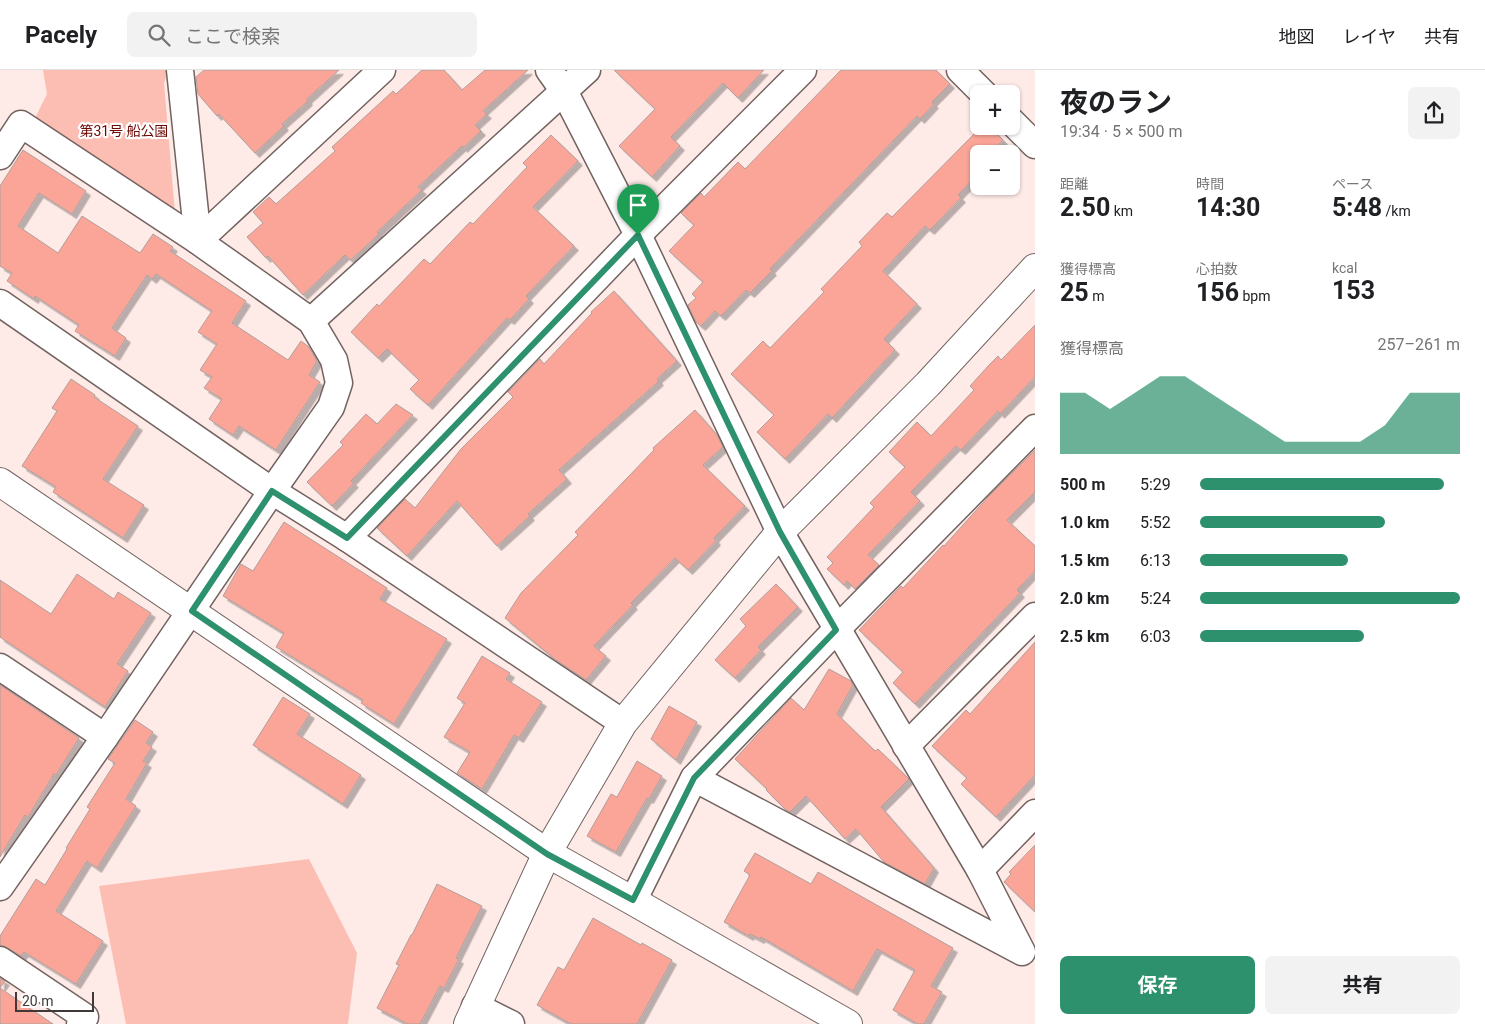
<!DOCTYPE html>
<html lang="ja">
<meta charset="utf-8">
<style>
body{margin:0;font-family:Roboto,"Noto Sans JP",sans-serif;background:#f2f2f2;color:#202124;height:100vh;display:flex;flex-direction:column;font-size:19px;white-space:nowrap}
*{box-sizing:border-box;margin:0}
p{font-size:16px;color:#757577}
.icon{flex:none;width:28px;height:28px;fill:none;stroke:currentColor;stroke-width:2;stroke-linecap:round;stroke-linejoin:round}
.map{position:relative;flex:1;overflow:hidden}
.details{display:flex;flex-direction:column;background:#fff;width:450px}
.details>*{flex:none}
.buttons{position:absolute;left:970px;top:15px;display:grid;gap:10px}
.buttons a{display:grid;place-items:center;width:50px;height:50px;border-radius:8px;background:#fff;box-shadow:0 1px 4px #0004;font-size:25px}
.scale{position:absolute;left:15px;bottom:12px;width:79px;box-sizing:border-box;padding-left:5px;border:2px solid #403938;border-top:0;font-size:14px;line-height:18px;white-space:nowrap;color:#403938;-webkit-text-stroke:4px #fdfdfd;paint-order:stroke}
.pin{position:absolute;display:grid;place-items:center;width:42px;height:42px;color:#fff;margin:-51px -21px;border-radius:50% 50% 50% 0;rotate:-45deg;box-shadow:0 0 5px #0007}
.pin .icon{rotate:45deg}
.round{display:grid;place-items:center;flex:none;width:52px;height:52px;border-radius:8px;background:#f2f2f2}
.overview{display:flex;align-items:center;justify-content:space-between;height:85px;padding:0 25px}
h1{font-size:28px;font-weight:700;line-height:38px}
.metrics{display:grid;grid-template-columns:repeat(3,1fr);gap:8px;height:85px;padding:5px 25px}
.metrics div{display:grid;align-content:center}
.metrics b{font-size:25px;font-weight:700}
.metrics small{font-size:14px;font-weight:400}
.metrics p{font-size:14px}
.chart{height:140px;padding:10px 25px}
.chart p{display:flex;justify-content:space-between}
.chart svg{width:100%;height:90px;margin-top:5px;fill:#2d916d;opacity:.7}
.button{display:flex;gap:10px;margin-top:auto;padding:10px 25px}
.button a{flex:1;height:58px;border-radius:8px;background:#2d916d;color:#fff;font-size:20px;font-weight:700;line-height:58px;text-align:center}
.button a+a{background:#f2f2f2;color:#202124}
ul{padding:0 25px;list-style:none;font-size:16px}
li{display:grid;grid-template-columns:80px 60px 1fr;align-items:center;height:38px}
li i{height:12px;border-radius:6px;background:#2d916d}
header{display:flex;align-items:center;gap:30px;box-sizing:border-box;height:70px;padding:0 25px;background:#fff;border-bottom:1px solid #e0e0e0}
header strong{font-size:24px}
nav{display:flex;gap:28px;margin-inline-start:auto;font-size:18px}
.search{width:350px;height:45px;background:#f2f2f2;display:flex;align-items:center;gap:12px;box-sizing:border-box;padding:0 18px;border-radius:8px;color:#757577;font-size:19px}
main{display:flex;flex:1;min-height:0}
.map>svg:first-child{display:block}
.green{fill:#fcbeb3}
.building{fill:#faa597;stroke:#b09f9c;filter:url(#shadow)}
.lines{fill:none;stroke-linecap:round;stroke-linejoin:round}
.street-casing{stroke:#736360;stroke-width:29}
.secondary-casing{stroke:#736360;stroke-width:30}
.street{stroke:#fff;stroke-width:26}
.secondary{stroke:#fff;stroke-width:28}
.route-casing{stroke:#fff;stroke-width:10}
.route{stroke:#2d916d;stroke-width:6}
.labels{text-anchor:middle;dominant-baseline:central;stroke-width:4.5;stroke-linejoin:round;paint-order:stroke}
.park-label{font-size:14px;fill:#6e0804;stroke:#fdfdfd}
</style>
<header>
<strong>Pacely</strong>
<div class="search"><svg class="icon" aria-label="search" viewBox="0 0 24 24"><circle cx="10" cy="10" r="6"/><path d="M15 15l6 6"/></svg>ここで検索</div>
<nav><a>地図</a><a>レイヤ</a><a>共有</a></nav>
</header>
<main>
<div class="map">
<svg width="1035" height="954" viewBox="0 0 1035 954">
<defs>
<filter id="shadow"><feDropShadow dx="4.5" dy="4.5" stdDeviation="0" flood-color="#0004"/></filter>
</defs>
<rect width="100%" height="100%" fill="#feebe8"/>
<!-- green -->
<g class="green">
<polygon points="43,0 169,0 164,13 175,143 43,59 36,46 47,24"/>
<polygon points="309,789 357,883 348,954 126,954 99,816"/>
</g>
<!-- building -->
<g class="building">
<polygon points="204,0 339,0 307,29 308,31 282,54 284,56 255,83 219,44 217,46 198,24 196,7"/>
<polygon points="422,0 444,0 462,20 485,0 528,0 483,41 487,44 475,55 481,61 463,78 462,76 418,117 422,120 377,162 379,164 351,190 345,185 303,225 268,186 266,188 247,167 263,153 253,142 269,127 276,134 335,81 332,77 393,21 396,24"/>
<polygon points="614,0 764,0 738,28 723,13 671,67 680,76 652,107 619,76 655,39"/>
<polygon points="841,0 936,0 950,14 932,32 934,34 920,49 917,46 770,199 772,201 750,223 746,220 721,246 715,241 701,256 696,252 688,235 696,228 692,224 703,212 669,181 694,155 681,143 701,123 704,127 738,92 745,99"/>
<polygon points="987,56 989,56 1003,70 990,84 979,84 979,103 958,125 961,128 930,160 925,156 883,201 917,234 884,269 895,280 832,348 828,344 785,389 757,362 774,345 731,304 763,271 770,278 824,222 821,219 862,176 859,172 887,143 892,147 979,59 979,65"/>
<polygon points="551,65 578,91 533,137 574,176 526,226 529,229 510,250 507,248 428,335 410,319 419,310 387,279 378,288 351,262 377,234 379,236 424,189 430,194 470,152 473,154 527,97 523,93"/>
<polygon points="23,80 86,121 72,144 39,123 18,156 58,183 82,146 140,183 153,164 173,177 170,181 246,231 232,253 288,290 301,271 309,277 317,291 309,305 320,312 276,380 239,356 233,365 209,349 222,329 204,318 212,307 200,300 217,274 198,262 212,241 156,204 152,209 147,205 112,258 126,268 115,286 75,261 79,255 35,226 34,229 7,211 12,203 0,196 0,116"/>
<polygon points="614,221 677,291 657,309 659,311 559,400 567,409 528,444 530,446 497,476 457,431 407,486 377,458 405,429 415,438 461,379 513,327 508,322 540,289 544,294 592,243 591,242"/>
<polygon points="1035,255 1035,307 1000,344 998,341 961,380 956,376 911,422 920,431 868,485 879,495 855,519 847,511 844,515 827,499 833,493 827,487 874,437 870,433 905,397 889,382 917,352 931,366 974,320 970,316 990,294 998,286 1001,290"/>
<polygon points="71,309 95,325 94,327 138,356 103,409 144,435 123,468 53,422 56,417 22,396 57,341 52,338"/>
<polygon points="396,334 413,345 351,411 354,413 332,436 307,412 343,375 340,372 366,344 377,354"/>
<polygon points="695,340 717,365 723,377 703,395 745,436 714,468 716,471 688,500 675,488 631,533 633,535 594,576 606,586 586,610 556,590 505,548 521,523 578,465 575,462 654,380 653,378"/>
<polygon points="1035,380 1035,422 1007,450 1035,476 1035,501 1017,520 1020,523 915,634 893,613 903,602 859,560 901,516 903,518 943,475 944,476 990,425"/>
<polygon points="284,452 387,518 380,529 447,569 394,654 361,633 363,630 276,577 284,563 223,526 241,494 253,501"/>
<polygon points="77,504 114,529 118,522 151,543 117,594 128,601 105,637 0,567 0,510 51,544"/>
<polygon points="776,514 798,537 758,577 761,580 735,608 715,590 746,556 740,549"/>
<polygon points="1035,572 1035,705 996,747 961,714 967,708 932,676 966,640 970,644"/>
<polygon points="482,586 510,603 506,609 542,632 519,668 514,665 482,719 457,703 470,682 444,667 465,633 457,628"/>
<polygon points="829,599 851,611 853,615 837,644 875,681 878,679 909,709 881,737 934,798 925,814 884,792 856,759 845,769 806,726 790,742 786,740 766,720 767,719 735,689 791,628 804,640"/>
<polygon points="0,615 79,668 56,705 54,704 28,747 25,745 0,787"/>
<polygon points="283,627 310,644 297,664 361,705 343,734 253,675"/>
<polygon points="669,636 697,652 676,690 651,669"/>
<polygon points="135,650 153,662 146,673 152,677 143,691 147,693 126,729 136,736 97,798 87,791 56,841 103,871 76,914 24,882 21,886 8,878 0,875 0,866 36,809 45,815 67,779 66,778 90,739 87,737 115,693 108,689"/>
<polygon points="637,691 662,706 649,729 647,728 616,782 587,766 611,724 617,727"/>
<polygon points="1035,775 1035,842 1004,812 1011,804 1009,802"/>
<polygon points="755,783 811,814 818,802 953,878 931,916 942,922 924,954 918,954 893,940 915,900 877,879 853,921 761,867 760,869 750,864 749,866 724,852 750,805 744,801"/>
<polygon points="437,814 482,836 456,888 459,889 444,918 440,916 420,954 408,954 377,938 399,895 396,894 411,865 412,865"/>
<polygon points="593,848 641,875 642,873 672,890 637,954 571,954 537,935 558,897 564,900"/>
<polygon points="0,908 5,911 0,918 53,954 0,954"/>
</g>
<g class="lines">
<defs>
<g id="street">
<polyline points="549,0 564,21 638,165 780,462 980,800 1022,882 694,708"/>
<polyline points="960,0 984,24"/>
<polyline points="1011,51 1035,75"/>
<polyline points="0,86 21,54 198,171 382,0"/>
<polyline points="0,233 272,421 347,468 623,653"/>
<polyline points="311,251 587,0"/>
<polyline points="347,468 638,165 803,0"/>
<polyline points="0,597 105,667"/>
<polyline points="906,676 1035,546"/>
<polyline points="980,800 1035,743"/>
<polyline points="0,817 105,667 272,421 331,337 339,313 334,290 311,251 198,171 180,0"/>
<polyline points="633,831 694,708 836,560 1035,358"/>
<polyline points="0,890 85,947 80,954"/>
<polyline points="475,936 511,954"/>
</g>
<g id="secondary">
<polyline points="0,412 547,783 633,831 848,954"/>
<polyline points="468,954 547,783 623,653 780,462 928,314 1035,198"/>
</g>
</defs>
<!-- street casing -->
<use href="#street" class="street-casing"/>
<!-- secondary casing -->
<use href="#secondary" class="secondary-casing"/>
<!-- street -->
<use href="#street" class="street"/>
<!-- secondary -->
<use href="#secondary" class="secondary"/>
</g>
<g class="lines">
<defs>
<polygon id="route" points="638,165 780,462 836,560 694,708 633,830 547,784 192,541 272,421 347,468"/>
</defs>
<!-- route casing -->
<use href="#route" class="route-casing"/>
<!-- route -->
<use href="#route" class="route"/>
</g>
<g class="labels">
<!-- park labels -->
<g class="park-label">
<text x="124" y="61">第31号 船公園</text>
</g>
</g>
</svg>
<div class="buttons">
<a>+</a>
<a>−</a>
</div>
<div class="scale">20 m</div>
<div class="pin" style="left:638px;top:165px;background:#1e9e55"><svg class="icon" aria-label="arrive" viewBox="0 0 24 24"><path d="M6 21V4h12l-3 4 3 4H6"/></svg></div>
</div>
<section class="details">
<div class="overview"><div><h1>夜のラン</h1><p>19:34 · 5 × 500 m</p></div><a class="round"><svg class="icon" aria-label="share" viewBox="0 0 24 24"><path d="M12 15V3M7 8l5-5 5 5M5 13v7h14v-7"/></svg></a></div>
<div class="metrics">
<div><p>距離</p><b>2.50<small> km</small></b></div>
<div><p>時間</p><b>14:30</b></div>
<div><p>ペース</p><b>5:48<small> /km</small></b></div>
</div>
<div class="metrics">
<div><p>獲得標高</p><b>25<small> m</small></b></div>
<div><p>心拍数</p><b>156<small> bpm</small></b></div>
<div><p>kcal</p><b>153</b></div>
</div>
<div class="chart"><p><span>獲得標高</span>257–261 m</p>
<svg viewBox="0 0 160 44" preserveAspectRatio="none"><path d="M0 44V14L10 14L20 22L30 14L40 6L50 6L60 14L70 22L80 30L90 38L100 38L110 38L120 38L130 30L140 14L150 14L160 14V44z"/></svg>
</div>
<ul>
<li><b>500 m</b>5:29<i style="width:94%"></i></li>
<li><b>1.0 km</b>5:52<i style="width:71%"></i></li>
<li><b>1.5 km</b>6:13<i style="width:57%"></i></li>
<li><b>2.0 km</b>5:24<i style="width:100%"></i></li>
<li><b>2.5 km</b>6:03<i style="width:63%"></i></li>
</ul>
<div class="button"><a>保存</a><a>共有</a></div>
</section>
</main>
